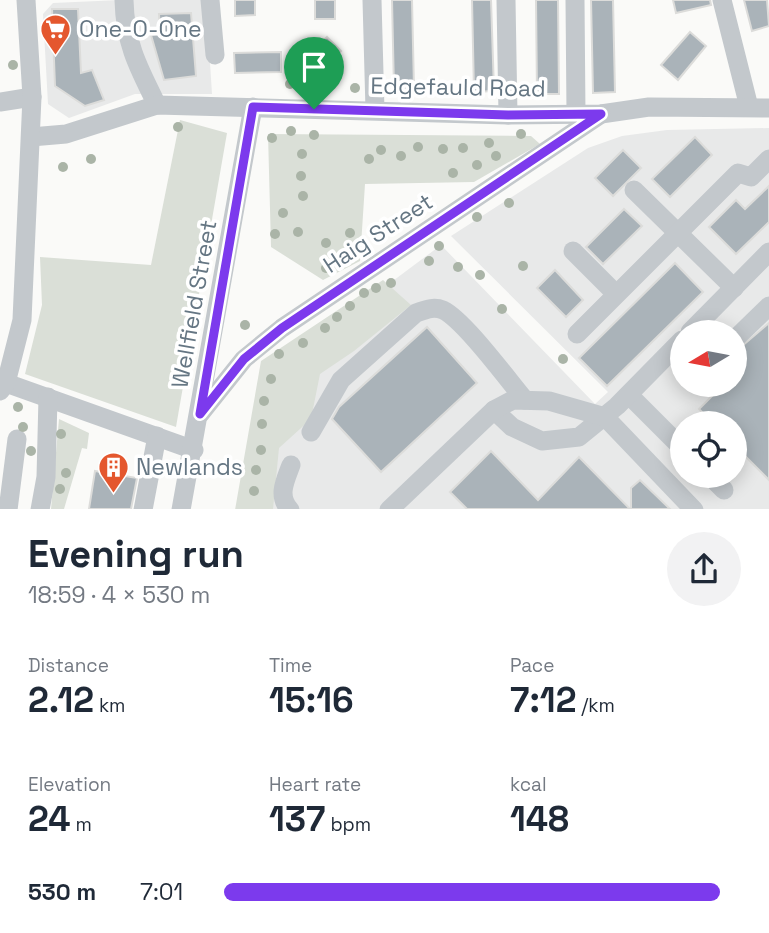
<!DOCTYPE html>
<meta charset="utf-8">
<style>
body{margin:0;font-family:"Space Grotesk",sans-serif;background:#f2f2f3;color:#1f2937;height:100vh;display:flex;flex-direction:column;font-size:26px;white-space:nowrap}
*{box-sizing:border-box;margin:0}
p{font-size:23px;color:#747a83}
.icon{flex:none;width:38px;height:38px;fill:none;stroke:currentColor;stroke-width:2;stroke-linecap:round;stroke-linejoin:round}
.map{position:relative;height:509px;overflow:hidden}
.side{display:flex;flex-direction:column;background:#fff;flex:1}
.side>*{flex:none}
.needle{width:46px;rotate:260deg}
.controls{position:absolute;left:670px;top:320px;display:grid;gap:14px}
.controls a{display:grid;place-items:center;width:77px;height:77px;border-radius:50%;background:#fff;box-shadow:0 4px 18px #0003;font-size:35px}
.pin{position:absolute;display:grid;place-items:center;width:60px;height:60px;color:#fff;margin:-72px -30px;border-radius:50% 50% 50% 0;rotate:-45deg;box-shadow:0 0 7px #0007}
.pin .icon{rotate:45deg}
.round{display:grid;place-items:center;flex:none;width:74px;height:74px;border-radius:37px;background:#f2f2f3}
.headline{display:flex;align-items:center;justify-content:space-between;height:119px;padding:0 28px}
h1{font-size:38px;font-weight:700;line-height:52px}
.figures{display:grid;grid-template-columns:repeat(3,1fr);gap:10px;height:119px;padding:7px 28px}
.figures div{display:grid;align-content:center}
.figures b{font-size:35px;font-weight:700}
.figures small{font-size:19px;font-weight:400}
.figures p{font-size:19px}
ul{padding:0 28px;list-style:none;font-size:23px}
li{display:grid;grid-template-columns:112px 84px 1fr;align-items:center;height:52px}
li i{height:18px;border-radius:9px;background:#7c3aed}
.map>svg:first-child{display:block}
.built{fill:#e8e9e9;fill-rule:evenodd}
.green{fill:#dadfd7}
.building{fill:#aab3b9;stroke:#dcdcda;stroke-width:2}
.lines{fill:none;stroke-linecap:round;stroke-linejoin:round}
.minor{stroke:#c3c8cc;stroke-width:19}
.tree{fill:#aab4a7}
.route-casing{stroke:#fff;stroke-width:14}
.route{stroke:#7c3aed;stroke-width:9}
.labels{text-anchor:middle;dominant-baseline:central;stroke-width:7;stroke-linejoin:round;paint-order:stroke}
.poi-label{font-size:23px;fill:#657683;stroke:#fff;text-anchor:start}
.street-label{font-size:23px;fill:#657683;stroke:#fff}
</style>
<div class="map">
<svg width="769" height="510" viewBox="0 0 769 510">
<rect width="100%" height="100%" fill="#fafaf8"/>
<!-- built -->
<g class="built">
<polygon points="120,0 206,0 212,94 135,94 69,118 48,104 43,14 53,3"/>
<path d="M769 128V509L253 510 283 363 441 245 595 404 608 392 451 236 588 148 622 136 667 130ZM682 332H735V385H682ZM682 424H735V476H682Z"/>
</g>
<!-- green -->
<g class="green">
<polygon points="180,120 227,133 176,427 25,374 42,305 40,257 151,265"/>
<polygon points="268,134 531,136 540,144 474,182 365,184 360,261 323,280 271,247"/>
<polygon points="383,280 411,305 354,351 320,374 311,419 279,448 273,509 235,510 261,361"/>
<polygon points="59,419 89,433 87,449 82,448 64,509 51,509"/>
</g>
<!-- building -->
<g class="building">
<polygon points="235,0 255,0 255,15 235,16"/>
<rect x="315" y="0" width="20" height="19"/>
<polygon points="392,0 412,0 414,89 394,89"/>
<polygon points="472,0 491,0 494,91 474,92"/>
<polygon points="536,0 558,0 559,94 537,94"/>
<polygon points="591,0 613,0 615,92 593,93"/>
<polygon points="673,0 710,0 711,5 676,13"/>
<polygon points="744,0 767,0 769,26 752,31"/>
<polygon points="52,9 78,9 81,73 92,70 104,100 85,106 55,86"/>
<polygon points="191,13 196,76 164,80 151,35 160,33 159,14"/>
<polygon points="690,32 706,46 678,80 661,65"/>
<polygon points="327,37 341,51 313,79 299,65"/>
<polygon points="281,52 281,72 235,73 234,53"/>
<polygon points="695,137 712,155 670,197 652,179"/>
<polygon points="623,150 641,168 613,196 595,178"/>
<polygon points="769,186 769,222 736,254 709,227 736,200 745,209"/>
<polygon points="624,209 642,226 603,264 586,247"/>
<polygon points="675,263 703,292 607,386 579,358"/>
<polygon points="555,270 583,300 566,317 537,288"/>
<polygon points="769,323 769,480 735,446 735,424 713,424 699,409 723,385 735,385 735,352"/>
<polygon points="427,327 477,383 381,472 332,419 339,407"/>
<polygon points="491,451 538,500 579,457 630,509 467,509 450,492"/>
<polygon points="95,471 137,478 131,509 89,509"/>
<polygon points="640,480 670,509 631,509 631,488"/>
</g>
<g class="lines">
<!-- minor -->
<g class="minor">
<path d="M124 0C125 43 138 67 157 105"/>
<polyline points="210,0 215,55"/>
<polyline points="372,0 375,110"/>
<polyline points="506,0 508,115"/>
<polyline points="575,0 576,113"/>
<polyline points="722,0 749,107"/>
<polyline points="0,102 32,97"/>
<polyline points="31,137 66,134 157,105 508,115 601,114 649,107 769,108"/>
<polyline points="634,190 734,288"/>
<polyline points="573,251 615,293"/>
<polyline points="690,332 769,252"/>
<polyline points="577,334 738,173 751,177 769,159"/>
<polyline points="735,339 769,306"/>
<polyline points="6,383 194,450"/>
<polyline points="0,391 6,383 22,320 32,97 26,0"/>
<polyline points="629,395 682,448"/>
<polyline points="494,410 512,427 542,441 579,437 617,406 682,340"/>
<polyline points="200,414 244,359 282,328 601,114"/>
<path d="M311 432 341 380 416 313C425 310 433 306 443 310 464 320 508 380 525 400"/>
<polyline points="710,476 724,490"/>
<polyline points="8,510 17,439"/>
<polyline points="40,510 46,477 48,397"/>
<polyline points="143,510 157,436"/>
<polyline points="181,510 253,107"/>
<path d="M290 510C277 496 285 481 291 465"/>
<polyline points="389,510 494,410 513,400 549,401 605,417 694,510"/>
</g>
</g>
<!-- trees -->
<g class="tree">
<circle cx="13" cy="65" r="5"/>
<circle cx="290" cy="84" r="5"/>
<circle cx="453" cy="87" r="5"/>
<circle cx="355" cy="88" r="5"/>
<circle cx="178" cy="127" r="5"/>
<circle cx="291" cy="131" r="5"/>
<circle cx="521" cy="134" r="5"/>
<circle cx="314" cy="135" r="5"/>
<circle cx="272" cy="138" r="5"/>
<circle cx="489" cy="143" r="5"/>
<circle cx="418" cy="147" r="5"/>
<circle cx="463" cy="148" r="5"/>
<circle cx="443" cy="149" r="5"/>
<circle cx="381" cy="150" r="5"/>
<circle cx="302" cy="154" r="5"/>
<circle cx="401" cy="156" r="5"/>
<circle cx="496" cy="156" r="5"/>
<circle cx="91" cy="159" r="5"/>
<circle cx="369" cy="159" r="5"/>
<circle cx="477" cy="165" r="5"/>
<circle cx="63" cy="167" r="5"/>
<circle cx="453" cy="173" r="5"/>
<circle cx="301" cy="176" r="5"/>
<circle cx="303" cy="196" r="5"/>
<circle cx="509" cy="203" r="5"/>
<circle cx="283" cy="213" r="5"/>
<circle cx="477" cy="217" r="5"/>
<circle cx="298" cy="232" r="5"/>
<circle cx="350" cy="233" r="5"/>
<circle cx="275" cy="234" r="5"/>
<circle cx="326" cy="243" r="5"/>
<circle cx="439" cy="246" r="5"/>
<circle cx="345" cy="258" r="5"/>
<circle cx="429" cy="261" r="5"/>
<circle cx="523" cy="266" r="5"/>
<circle cx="458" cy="267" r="5"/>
<circle cx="326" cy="268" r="5"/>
<circle cx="480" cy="275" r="5"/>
<circle cx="391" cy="283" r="5"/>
<circle cx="376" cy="288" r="5"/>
<circle cx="364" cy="293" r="5"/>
<circle cx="350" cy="306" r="5"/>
<circle cx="502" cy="309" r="5"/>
<circle cx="337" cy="317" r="5"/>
<circle cx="245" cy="325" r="5"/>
<circle cx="325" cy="328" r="5"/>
<circle cx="303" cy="343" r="5"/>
<circle cx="279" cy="354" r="5"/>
<circle cx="563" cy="359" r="5"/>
<circle cx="271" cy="379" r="5"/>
<circle cx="264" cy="401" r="5"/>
<circle cx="18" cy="407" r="5"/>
<circle cx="262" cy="424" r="5"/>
<circle cx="23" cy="427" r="5"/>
<circle cx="61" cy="434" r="5"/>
<circle cx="261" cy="450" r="5"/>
<circle cx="31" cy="451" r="5"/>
<circle cx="256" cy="470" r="5"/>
<circle cx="66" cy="473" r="5"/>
<circle cx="60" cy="489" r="5"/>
<circle cx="254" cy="491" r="5"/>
</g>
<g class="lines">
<defs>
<polygon id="route" points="253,107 508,115 601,114 282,328 244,359 200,414"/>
</defs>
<!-- route casing -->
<use href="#route" class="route-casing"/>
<!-- route -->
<use href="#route" class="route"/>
</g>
<!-- icons -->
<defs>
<symbol id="supermarket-pin" viewBox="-11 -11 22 30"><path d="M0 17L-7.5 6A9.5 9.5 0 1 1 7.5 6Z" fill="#e4572e" stroke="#fff"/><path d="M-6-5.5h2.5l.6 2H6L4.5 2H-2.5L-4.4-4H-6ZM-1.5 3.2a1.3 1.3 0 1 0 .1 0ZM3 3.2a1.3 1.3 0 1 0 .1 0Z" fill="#fff"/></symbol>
<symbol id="building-pin" viewBox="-11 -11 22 30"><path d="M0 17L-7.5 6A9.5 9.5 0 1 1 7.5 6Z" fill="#e4572e" stroke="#fff"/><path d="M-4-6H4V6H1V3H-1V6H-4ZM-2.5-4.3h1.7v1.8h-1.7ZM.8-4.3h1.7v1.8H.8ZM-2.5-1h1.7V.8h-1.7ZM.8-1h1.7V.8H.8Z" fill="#fff"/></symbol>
</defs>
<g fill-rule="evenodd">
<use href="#supermarket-pin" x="38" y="12" width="35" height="47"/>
<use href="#building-pin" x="96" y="450" width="35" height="47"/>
</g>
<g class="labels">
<!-- poi labels -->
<g class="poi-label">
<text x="79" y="29">One-O-One</text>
<text x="136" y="467">Newlands</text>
</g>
<!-- street labels -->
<g class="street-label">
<text transform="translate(458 87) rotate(1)">Edgefauld Road</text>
<text transform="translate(378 233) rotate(-33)">Haig Street</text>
<text transform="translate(194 304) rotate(-80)">Wellfield Street</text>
</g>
</g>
</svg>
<div class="controls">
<a><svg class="needle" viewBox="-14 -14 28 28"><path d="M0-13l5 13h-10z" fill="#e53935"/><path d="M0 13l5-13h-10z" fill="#747a83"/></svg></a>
<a><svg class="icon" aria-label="locate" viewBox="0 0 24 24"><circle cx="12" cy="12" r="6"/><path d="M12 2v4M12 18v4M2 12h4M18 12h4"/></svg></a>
</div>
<div class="pin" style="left:314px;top:109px;background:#1e9e55"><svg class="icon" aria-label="arrive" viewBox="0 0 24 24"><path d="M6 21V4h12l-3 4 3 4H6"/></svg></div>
</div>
<section class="side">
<div class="headline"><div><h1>Evening run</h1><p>18:59 · 4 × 530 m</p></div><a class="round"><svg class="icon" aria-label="share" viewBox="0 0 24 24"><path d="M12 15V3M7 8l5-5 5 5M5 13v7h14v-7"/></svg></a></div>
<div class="figures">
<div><p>Distance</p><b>2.12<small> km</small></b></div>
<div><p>Time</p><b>15:16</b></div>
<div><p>Pace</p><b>7:12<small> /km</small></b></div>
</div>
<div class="figures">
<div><p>Elevation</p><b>24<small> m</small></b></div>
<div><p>Heart rate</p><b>137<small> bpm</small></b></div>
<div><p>kcal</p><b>148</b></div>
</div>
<ul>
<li><b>530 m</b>7:01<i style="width:96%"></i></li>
</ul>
</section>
